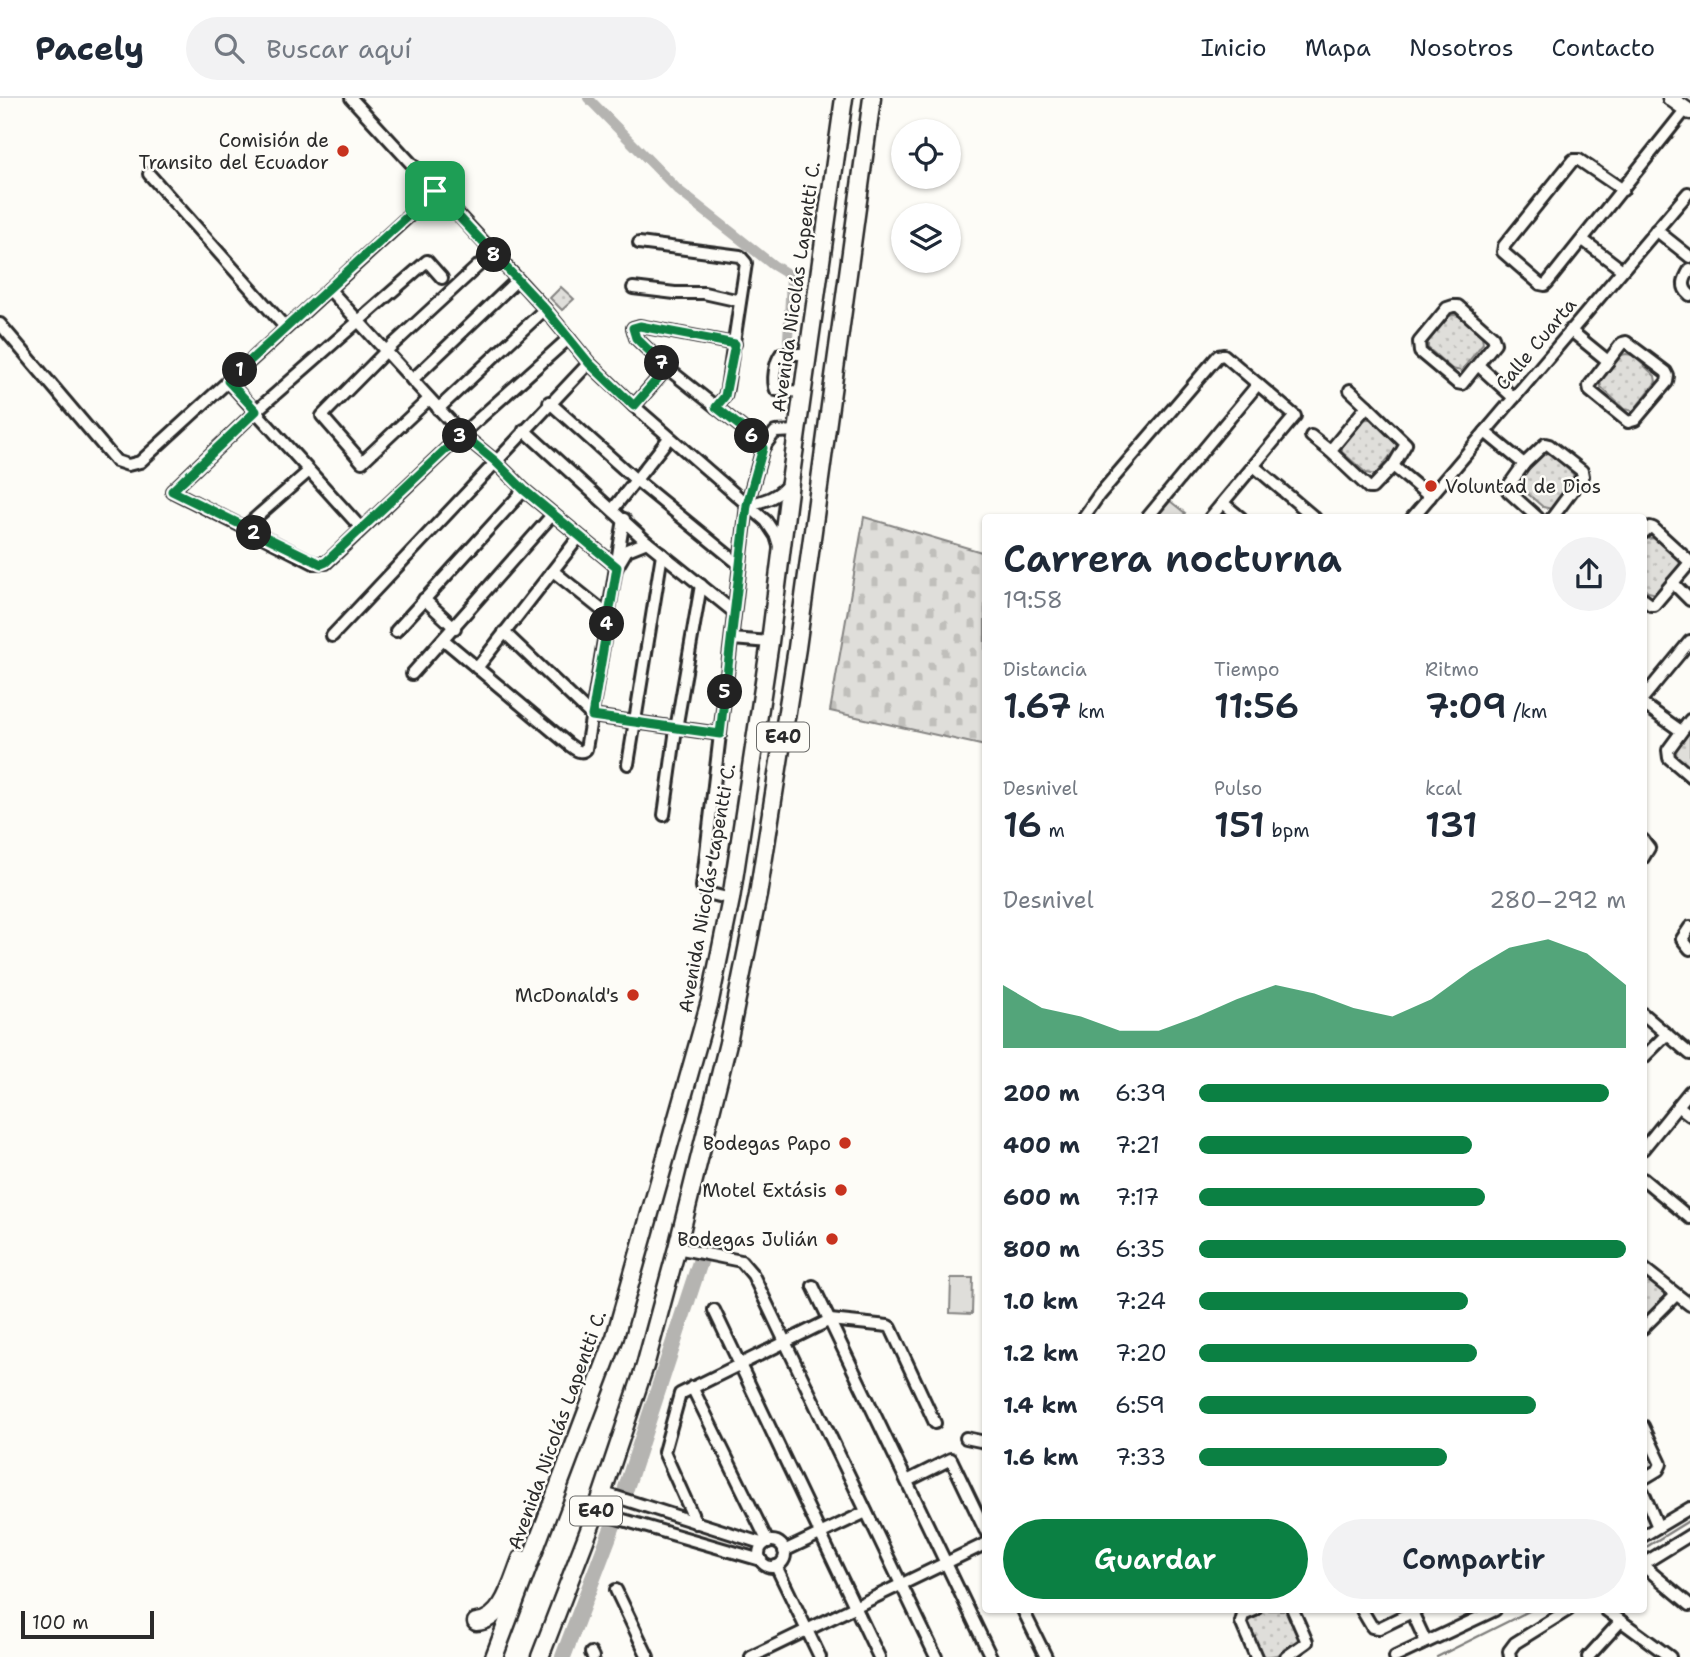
<!DOCTYPE html>
<html lang="es">
<meta charset="utf-8">
<style>
body{margin:0;font-family:"Shantell Sans",sans-serif;background:#f2f2f3;color:#1f2937;height:100vh;display:flex;flex-direction:column;font-size:26px;white-space:nowrap}
*{box-sizing:border-box;margin:0}
p{font-size:23px;color:#747a83}
.icon{flex:none;width:38px;height:38px;fill:none;stroke:currentColor;stroke-width:2;stroke-linecap:round;stroke-linejoin:round}
.map{position:relative;flex:1;overflow:hidden}
.drawer{position:absolute;left:982px;top:416px;width:665px;height:1099px;display:flex;flex-direction:column;background:#fff;border-radius:7px;box-shadow:0 2px 5px #0004}
.drawer>*{flex:none}
.fabs{position:absolute;left:891px;top:21px;display:grid;gap:14px}
.fabs a{display:grid;place-items:center;width:70px;height:70px;border-radius:50%;background:#fff;box-shadow:0 2px 5px #0004;font-size:35px}
.scale{position:absolute;left:21px;bottom:18px;width:133px;box-sizing:border-box;padding-left:7px;border:4px solid #2b2b2b;border-top:0;font-size:19px;line-height:24px;white-space:nowrap;color:#2b2b2b;-webkit-text-stroke:5px #fdfcf7;paint-order:stroke}
.pin{position:absolute;display:grid;place-items:center;width:60px;height:60px;color:#fff;margin:-30px;border-radius:14px;box-shadow:0 4px 10px #0006}
.km{position:absolute;width:35px;height:35px;margin:-18px;border-radius:50%;background:#222;color:#fff;font-size:19px;line-height:35px;text-align:center}
.round{display:grid;place-items:center;flex:none;width:74px;height:74px;border-radius:37px;background:#f2f2f3}
.headline{display:flex;align-items:center;justify-content:space-between;height:119px;padding:0 21px}
h1{font-size:38px;font-weight:600;line-height:52px}
.figures{display:grid;grid-template-columns:repeat(3,1fr);gap:10px;height:119px;padding:7px 21px}
.figures div{display:grid;align-content:center}
.figures b{font-size:35px;font-weight:600}
.figures small{font-size:19px;font-weight:400}
.figures p{font-size:19px}
.chart{height:196px;padding:14px 21px}
.chart p{display:flex;justify-content:space-between}
.chart svg{width:100%;height:126px;margin-top:7px;fill:#0b8043;opacity:.7}
.button{display:flex;gap:14px;margin-top:auto;padding:14px 21px}
.button a{flex:1;height:80px;border-radius:42px;background:#0b8043;color:#fff;font-size:28px;font-weight:600;line-height:80px;text-align:center}
.button a+a{background:#f2f2f3;color:#1f2937}
ul{padding:0 21px;list-style:none;font-size:23px}
li{display:grid;grid-template-columns:112px 84px 1fr;align-items:center;height:52px}
li i{height:18px;border-radius:9px;background:#0b8043}
header{display:flex;align-items:center;gap:42px;box-sizing:border-box;height:98px;padding:0 35px;background:#fff;border-bottom:2px solid #e0e1e3}
header strong{font-size:33px}
nav{display:flex;gap:38px;margin-inline-start:auto;font-size:24px}
.search{width:490px;height:63px;background:#f2f2f3;display:flex;align-items:center;gap:18px;box-sizing:border-box;padding:0 24px;border-radius:38px;color:#747a83;font-size:26px}
.map>svg:first-child{display:block}
.cemetery{fill:url(#cemetery-stones);stroke:#858482;stroke-width:2}
.park{fill:url(#park-dots);stroke:#858482;stroke-width:2}
.pitch{fill:#dfdeda;stroke:#858482;stroke-width:2}
.lines{fill:none;stroke-linecap:round;stroke-linejoin:round}
.stream{stroke:#7e7d7b;stroke-width:2.5}
.canal{stroke:#b5b4b1;stroke-width:10}
.river{stroke:#b5b4b1;stroke-width:16}
.minor-casing{stroke:#2b2b2b;stroke-width:16}
.major-casing{stroke:#2b2b2b;stroke-width:19}
.highway-casing{stroke:#2b2b2b;stroke-width:21}
.minor{stroke:#fdfcf7;stroke-width:10}
.major{stroke:#fdfcf7;stroke-width:14}
.highway{stroke:#fdfcf7;stroke-width:16}
.route-casing{stroke:#fff;stroke-width:14}
.route{stroke:#0b8043;stroke-width:9}
.poi-dot{fill:#c8321e;stroke:#fdfcf7;stroke-width:2.5}
.labels{text-anchor:middle;dominant-baseline:central;stroke-width:5;stroke-linejoin:round;paint-order:stroke}
.shield{fill:#fdfcf7;stroke:#6a6a68;stroke-width:2}
.shield-label{font-size:18px;font-weight:bold;fill:#2b2b2b}
.poi-label{font-size:19px;fill:#2b2b2b;stroke:#fdfcf7;text-anchor:end}
.street-label{font-size:19px;fill:#2b2b2b;stroke:#fdfcf7}
</style>
<header>
<strong>Pacely</strong>
<div class="search"><svg class="icon" aria-label="search" viewBox="0 0 24 24"><circle cx="10" cy="10" r="6"/><path d="M15 15l6 6"/></svg>Buscar aquí</div>
<nav><a>Inicio</a><a>Mapa</a><a>Nosotros</a><a>Contacto</a></nav>
</header>
<div class="map">
<svg width="1690" height="1559" viewBox="0 0 1690 1559">
<defs>
<pattern id="cemetery-stones" width="16" height="16" patternUnits="userSpaceOnUse" patternTransform="scale(1.75)"><rect width="16" height="16" fill="#dfdeda"/><path d="M2 7V4a2 2 0 0 1 4 0v3zM10 15v-3a2 2 0 0 1 4 0v3z" fill="#c0bfbb"/></pattern>
<pattern id="park-dots" width="8" height="8" patternUnits="userSpaceOnUse" patternTransform="scale(1.75)"><rect width="8" height="8" fill="#dfdeda"/><path d="M2 2h.1M6 6h.1" fill="none" stroke="#c0bfbb" stroke-width="1.8" stroke-linecap="round"/></pattern>
</defs>
<rect width="100%" height="100%" fill="#fdfcf7"/>
<filter id="ink" filterUnits="userSpaceOnUse"><feTurbulence type="fractalNoise" baseFrequency=".0143" numOctaves="2"/><feDisplacementMap in="SourceGraphic" scale="14" xChannelSelector="R" yChannelSelector="G"/><feConvolveMatrix kernelMatrix="1 2 1 2 8 2 1 2 1" color-interpolation-filters="sRGB"/></filter>
<g filter="url(#ink)">
<!-- cemetery -->
<polygon class="cemetery" points="864,419 985,455 985,648 830,613"/>
<!-- park -->
<g class="park">
<polygon points="561,189 574,201 562,212 550,200"/>
<polygon points="1454,217 1460,218 1482,238 1483,245 1461,273 1452,271 1428,250 1428,244 1449,218"/>
<polygon points="1626,256 1633,257 1655,278 1656,284 1633,313 1624,311 1601,289 1600,283 1622,257"/>
<polygon points="1367,321 1374,321 1396,342 1397,349 1375,377 1366,375 1342,354 1342,348 1363,322"/>
<polygon points="1544,355 1551,356 1573,376 1574,383 1552,411 1543,409 1519,388 1519,382 1540,356"/>
<polygon points="1657,440 1679,461 1680,467 1657,496 1648,494 1643,490 1643,444 1646,441"/>
<polygon points="1690,631 1690,671 1677,661 1674,651"/>
<polygon points="1643,1176 1667,1196 1643,1220"/>
<polygon points="1643,1335 1656,1362 1655,1370 1643,1377"/>
<path d="M1262 1512H1288L1301 1541C1295 1555 1273 1559 1260 1559L1245 1531 1246 1521Z"/>
</g>
<!-- pitch -->
<g class="pitch">
<polygon points="1170,403 1185,415 1181,420 1156,420"/>
<polygon points="951,1180 973,1180 972,1216 950,1215"/>
</g>
<g class="lines">
<!-- stream -->
<g class="stream">
<polyline points="1643,1451 1690,1422"/>
<polyline points="1437,1559 1531,1512"/>
</g>
<!-- canal -->
<polyline class="canal" points="588,0 678,92 773,167 791,178 788,242"/>
<!-- river -->
<g class="river">
<polyline points="626,1390 701,1161"/>
<polyline points="563,1559 614,1425"/>
</g>
<defs>
<g id="minor">
<polyline points="351,0 545,211 589,265 634,308 766,423 776,438 779,448"/>
<polyline points="149,76 285,229"/>
<polyline points="1623,92 1579,62 1573,62 1504,148 1503,154 1540,186 1545,187 1548,184 1686,11"/>
<polyline points="1656,132 1690,159"/>
<polyline points="1583,142 1621,171"/>
<polyline points="639,145 740,158 746,165 727,290 725,298 716,309"/>
<path d="M1690 171C1684 181 1680 189 1690 197"/>
<polyline points="442,180 427,163 256,313 172,393 314,465 326,465 462,336 569,240"/>
<polyline points="633,190 675,195 704,195 740,203"/>
<polyline points="329,191 462,336 495,363 524,392 617,469 627,452 647,444"/>
<polygon points="1453,208 1458,208 1493,239 1495,245 1462,286 1457,285 1420,254 1419,244 1447,210"/>
<polyline points="0,226 116,363 128,367 140,364 435,94"/>
<polyline points="1570,232 1608,263"/>
<polygon points="1626,244 1666,274 1668,278 1667,284 1635,322 1628,324 1590,293 1589,288 1622,245"/>
<polyline points="1479,268 1514,300"/>
<polyline points="412,282 517,182"/>
<polyline points="228,283 361,430"/>
<polyline points="1350,292 1367,308"/>
<path d="M803 294 776 292C772 283 775 264 781 256H808"/>
<polyline points="429,301 362,364 322,318 386,253 492,155"/>
<polyline points="549,304 636,382 740,467"/>
<polyline points="634,308 667,270"/>
<polygon points="1367,308 1406,346 1393,368 1372,390 1369,390 1330,353"/>
<polyline points="438,311 545,211"/>
<polyline points="524,332 647,444 734,514"/>
<polyline points="1485,334 1524,366"/>
<polyline points="1311,338 1330,353"/>
<polyline points="763,350 775,334 798,333"/>
<polyline points="1393,368 1430,399"/>
<polyline points="1255,369 1315,420"/>
<polyline points="1223,405 1241,420"/>
<path d="M747 407C765 403 779 399 790 384"/>
<polyline points="613,411 669,340"/>
<polyline points="1083,420 1099,397 1218,258 1224,257 1295,318 1210,420"/>
<polyline points="1147,420 1258,286"/>
<polyline points="1412,420 1688,95"/>
<polyline points="1538,420 1508,393 1507,390 1524,366 1545,346 1549,347 1582,373 1583,378 1552,420"/>
<polyline points="244,430 309,373"/>
<polyline points="1643,435 1650,429 1653,430 1689,463 1688,467 1654,507 1651,507 1643,501"/>
<polyline points="553,473 608,517"/>
<polyline points="1673,485 1690,502"/>
<polyline points="424,501 455,530"/>
<polyline points="396,533 524,392"/>
<polyline points="504,534 592,618 720,636"/>
<polyline points="332,538 589,265"/>
<polyline points="732,541 770,544"/>
<path d="M444 542 568 646C574 650 580 657 586 651L624 421"/>
<polyline points="477,570 579,439"/>
<polyline points="412,576 553,416"/>
<polyline points="1643,600 1690,543"/>
<polyline points="1643,606 1681,633"/>
<polyline points="1690,622 1668,652 1669,660 1690,678"/>
<polyline points="628,666 662,456"/>
<polyline points="664,717 676,631 701,487"/>
<polyline points="1643,742 1649,750 1643,760"/>
<polyline points="731,801 707,795 702,789 747,407 763,350 760,344 667,270 636,240 633,230 640,228 735,246"/>
<polyline points="1690,829 1682,841 1690,851"/>
<polyline points="1643,916 1690,956"/>
<polyline points="1643,960 1667,936"/>
<polyline points="1678,1008 1690,1017"/>
<polyline points="1643,1051 1690,993"/>
<polyline points="1643,1081 1690,1120"/>
<polyline points="677,1150 741,1163 753,1177 936,1559"/>
<polyline points="1643,1170 1690,1207"/>
<polyline points="813,1188 991,1559"/>
<polyline points="714,1212 879,1559"/>
<polyline points="1643,1230 1676,1197"/>
<polyline points="692,1289 768,1444"/>
<polyline points="1643,1328 1661,1366 1658,1372 1643,1381"/>
<polyline points="966,1340 985,1344"/>
<polyline points="907,1383 951,1361 985,1432"/>
<polyline points="601,1394 764,1446"/>
<polyline points="1643,1394 1658,1429"/>
<polyline points="596,1414 761,1462"/>
<polyline points="696,1425 664,1354 680,1296 830,1222 888,1228 891,1230 935,1325"/>
<polyline points="1643,1438 1690,1410"/>
<circle cx="772" cy="1456" r="13"/>
<polyline points="784,1453 866,1414"/>
<polyline points="1645,1465 1646,1470 1690,1507"/>
<polyline points="1643,1466 1690,1437"/>
<polyline points="776,1468 820,1559"/>
<polyline points="616,1492 648,1559"/>
<polyline points="1023,1512 1046,1559"/>
<polyline points="1255,1512 1243,1517 1241,1524 1256,1559"/>
<polyline points="1362,1512 1372,1529 1379,1530 1416,1512"/>
<polyline points="1606,1512 1670,1559"/>
<polyline points="1412,1514 1426,1544"/>
<polyline points="591,1555 593,1559"/>
<polyline points="751,1559 985,1446"/>
<polyline points="1286,1559 1307,1544 1293,1512"/>
<polyline points="1395,1559 1495,1512"/>
<polyline points="1510,1559 1509,1553 1515,1545 1568,1512"/>
<polyline points="1588,1559 1620,1524"/>
</g>
<polyline id="major" points="1670,0 1690,14"/>
<g id="highway">
<path d="M476 1524C503 1523 512 1483 521 1461"/>
<polyline points="494,1559 615,1239 710,903 731,801 770,544 790,384 844,0"/>
<polyline points="540,1559 596,1414 645,1268 677,1150 728,945 758,797 797,550 872,0"/>
</g>
</defs>
<!-- minor casing -->
<use href="#minor" class="minor-casing"/>
<!-- major casing -->
<use href="#major" class="major-casing"/>
<!-- highway casing -->
<use href="#highway" class="highway-casing"/>
<!-- minor -->
<use href="#minor" class="minor"/>
<!-- major -->
<use href="#major" class="major"/>
<!-- highway -->
<use href="#highway" class="highway"/>
</g>
</g>
<g class="lines" filter="url(#ink)">
<defs>
<polygon id="route" points="435,93 545,211 589,265 634,308 667,270 636,240 633,230 640,228 735,246 725,298 716,309 760,344 763,350 747,407 720,636 592,618 617,469 524,392 495,363 462,336 326,464 321,466 172,393 256,313 228,283"/>
</defs>
<!-- route casing -->
<use href="#route" class="route-casing"/>
<!-- route -->
<use href="#route" class="route"/>
</g>
<!-- markers -->
<g class="poi-dot">
<circle cx="343" cy="53" r="7"/>
<circle cx="1431" cy="388" r="7"/>
<circle cx="633" cy="897" r="7"/>
<circle cx="845" cy="1045" r="7"/>
<circle cx="841" cy="1092" r="7"/>
<circle cx="832" cy="1141" r="7"/>
</g>
<g class="labels">
<!-- shield labels -->
<g class="shield">
<rect x="757" y="624.5" width="52" height="29" rx="5"/>
<rect x="570" y="1398.5" width="52" height="29" rx="5"/>
</g>
<g class="shield-label">
<text x="783" y="639">E40</text>
<text x="596" y="1413">E40</text>
</g>
<!-- poi labels -->
<g class="poi-label">
<text x="329" y="42">Comisión de<tspan x="329" dy="22">Transito del Ecuador</tspan></text>
<text x="1445" y="388" text-anchor="start">Voluntad de Dios</text>
<text x="619" y="897">McDonald's</text>
<text x="831" y="1045">Bodegas Papo</text>
<text x="827" y="1092">Motel Extásis</text>
<text x="818" y="1141">Bodegas Julián</text>
</g>
<!-- street labels -->
<g class="street-label">
<text transform="translate(796 189) rotate(-82)">Avenida Nicolás Lapentti C.</text>
<text transform="translate(1536 246) rotate(-50)">Calle Cuarta</text>
<text transform="translate(707 790) rotate(-80)">Avenida Nicolás Lapentti C.</text>
<text transform="translate(557 1332) rotate(-70)">Avenida Nicolás Lapentti C.</text>
</g>
</g>
</svg>
<div class="fabs">
<a><svg class="icon" aria-label="locate" viewBox="0 0 24 24"><circle cx="12" cy="12" r="6"/><path d="M12 2v4M12 18v4M2 12h4M18 12h4"/></svg></a>
<a><svg class="icon" aria-label="layers" viewBox="0 0 24 24"><path d="M12 4l9 5-9 5-9-5zM3 14l9 5 9-5"/></svg></a>
</div>
<div class="scale">100 m</div>
<div class="pin" style="left:435px;top:93px;background:#1e9e55"><svg class="icon" aria-label="arrive" viewBox="0 0 24 24"><path d="M6 21V4h12l-3 4 3 4H6"/></svg></div>
<b class="km" style="left:240px;top:272px">1</b>
<b class="km" style="left:254px;top:435px">2</b>
<b class="km" style="left:460px;top:338px">3</b>
<b class="km" style="left:607px;top:526px">4</b>
<b class="km" style="left:725px;top:594px">5</b>
<b class="km" style="left:752px;top:338px">6</b>
<b class="km" style="left:662px;top:265px">7</b>
<b class="km" style="left:494px;top:157px">8</b>
<section class="drawer">
<div class="headline"><div><h1>Carrera nocturna</h1><p>19:58</p></div><a class="round"><svg class="icon" aria-label="share" viewBox="0 0 24 24"><path d="M12 15V3M7 8l5-5 5 5M5 13v7h14v-7"/></svg></a></div>
<div class="figures">
<div><p>Distancia</p><b>1.67<small> km</small></b></div>
<div><p>Tiempo</p><b>11:56</b></div>
<div><p>Ritmo</p><b>7:09<small> /km</small></b></div>
</div>
<div class="figures">
<div><p>Desnivel</p><b>16<small> m</small></b></div>
<div><p>Pulso</p><b>151<small> bpm</small></b></div>
<div><p>kcal</p><b>131</b></div>
</div>
<div class="chart"><p><span>Desnivel</span>280–292 m</p>
<svg viewBox="0 0 160 44" preserveAspectRatio="none"><path d="M0 44V22L10 30L20 33L30 38L40 38L50 33L60 27L70 22L80 25L90 30L100 33L110 27L120 17L130 9L140 6L150 11L160 22V44z"/></svg>
</div>
<ul>
<li><b>200 m</b>6:39<i style="width:96%"></i></li>
<li><b>400 m</b>7:21<i style="width:64%"></i></li>
<li><b>600 m</b>7:17<i style="width:67%"></i></li>
<li><b>800 m</b>6:35<i style="width:100%"></i></li>
<li><b>1.0 km</b>7:24<i style="width:63%"></i></li>
<li><b>1.2 km</b>7:20<i style="width:65%"></i></li>
<li><b>1.4 km</b>6:59<i style="width:79%"></i></li>
<li><b>1.6 km</b>7:33<i style="width:58%"></i></li>
</ul>
<div class="button"><a>Guardar</a><a>Compartir</a></div>
</section>
</div>
